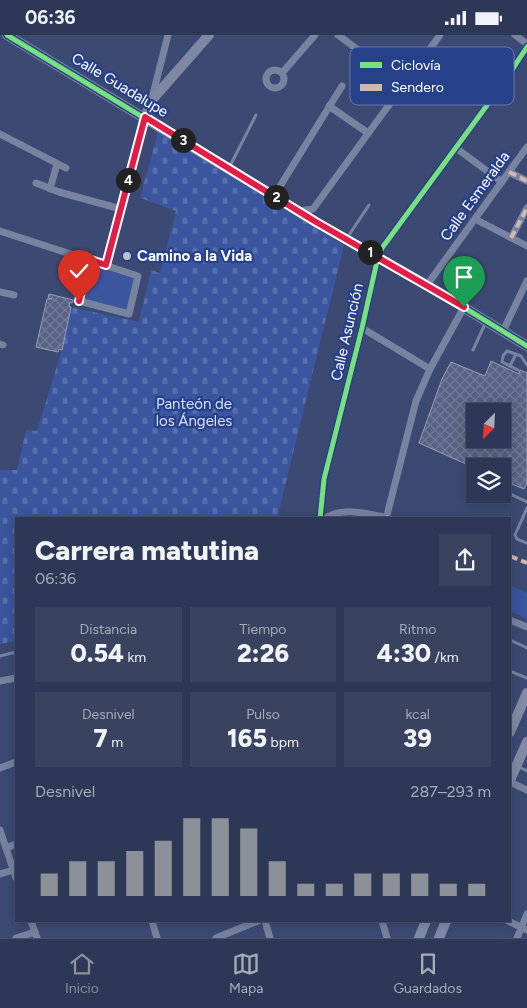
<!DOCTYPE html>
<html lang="es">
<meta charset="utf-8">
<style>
body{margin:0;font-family:Figtree,sans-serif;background:#394360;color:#f1f3f6;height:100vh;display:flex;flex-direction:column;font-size:19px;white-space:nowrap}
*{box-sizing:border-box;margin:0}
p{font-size:16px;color:#a7acb9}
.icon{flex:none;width:28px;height:28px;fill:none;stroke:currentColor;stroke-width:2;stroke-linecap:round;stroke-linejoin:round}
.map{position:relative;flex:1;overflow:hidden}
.side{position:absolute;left:15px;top:482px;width:496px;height:405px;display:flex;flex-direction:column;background:#2d3856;border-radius:0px;box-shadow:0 2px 12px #0003,0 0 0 1px #48526c}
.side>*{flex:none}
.needle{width:32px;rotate:204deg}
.controls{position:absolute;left:466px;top:368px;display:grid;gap:10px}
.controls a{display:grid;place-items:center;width:45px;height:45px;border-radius:0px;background:#2d3856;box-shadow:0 2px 12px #0003,0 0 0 1px #48526c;font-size:25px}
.pin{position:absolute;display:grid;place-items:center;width:42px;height:42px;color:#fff;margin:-51px -21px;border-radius:50% 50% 50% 0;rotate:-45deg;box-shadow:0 0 5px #0007}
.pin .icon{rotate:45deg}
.km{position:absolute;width:25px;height:25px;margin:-12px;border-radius:50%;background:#222;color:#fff;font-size:14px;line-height:25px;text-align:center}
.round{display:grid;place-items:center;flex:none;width:52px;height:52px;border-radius:0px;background:#394360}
.overview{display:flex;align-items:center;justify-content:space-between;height:85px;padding:0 20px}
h1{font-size:28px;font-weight:800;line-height:38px}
.figures{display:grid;grid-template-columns:repeat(3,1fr);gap:8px;height:85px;padding:5px 20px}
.figures div{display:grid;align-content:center;border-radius:0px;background:#394360;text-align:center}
.figures b{font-size:25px;font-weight:800}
.figures small{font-size:14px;font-weight:400}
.figures p{font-size:14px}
.chart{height:140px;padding:10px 20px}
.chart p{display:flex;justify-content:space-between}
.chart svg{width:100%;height:90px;margin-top:5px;stroke:#8c9099;stroke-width:6}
.status{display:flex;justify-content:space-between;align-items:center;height:35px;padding:0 25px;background:#2d3856;direction:ltr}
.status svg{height:14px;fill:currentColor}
.dock{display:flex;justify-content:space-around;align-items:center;height:70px;border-top:1px solid #48526c;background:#2d3856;font-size:14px;color:#a7acb9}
.dock a{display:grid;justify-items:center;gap:2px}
.dock .on{color:#8c9099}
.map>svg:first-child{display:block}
.green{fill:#3b569e}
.cemetery{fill:url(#cemetery-stones)}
.building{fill:url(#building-cross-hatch);stroke:#979fb6;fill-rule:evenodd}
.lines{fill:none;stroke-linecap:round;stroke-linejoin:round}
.lane{stroke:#78839f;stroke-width:3}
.street{stroke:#78839f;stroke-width:7}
.secondary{stroke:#7f88a3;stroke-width:10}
.primary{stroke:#828ba6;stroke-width:10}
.quiet{stroke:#d1b7ad;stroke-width:4;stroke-dasharray:8 4;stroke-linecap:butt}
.cycleway-casing{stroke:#264089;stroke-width:8}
.cycleway{stroke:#77e17e;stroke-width:5}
.route-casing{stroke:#fff;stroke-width:10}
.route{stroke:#e11d48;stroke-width:6}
.poi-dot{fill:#bbc0ce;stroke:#264089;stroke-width:2}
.labels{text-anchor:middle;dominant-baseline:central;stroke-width:4.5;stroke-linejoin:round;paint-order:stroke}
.street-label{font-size:15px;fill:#fff;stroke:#264089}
.poi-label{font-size:15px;font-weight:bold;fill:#fff;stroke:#264089;text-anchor:start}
.park-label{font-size:15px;fill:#d7e0f7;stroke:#264089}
.key{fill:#264089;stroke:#6779ac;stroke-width:1}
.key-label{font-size:14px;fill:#fff}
</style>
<div class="status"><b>06:36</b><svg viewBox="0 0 49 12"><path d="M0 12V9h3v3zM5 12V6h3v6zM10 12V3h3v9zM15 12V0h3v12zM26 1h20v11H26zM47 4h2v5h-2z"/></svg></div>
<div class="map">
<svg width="527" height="903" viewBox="0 0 527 903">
<defs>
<pattern id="cemetery-stones" width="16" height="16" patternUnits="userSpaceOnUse" patternTransform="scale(1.25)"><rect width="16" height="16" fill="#3b569e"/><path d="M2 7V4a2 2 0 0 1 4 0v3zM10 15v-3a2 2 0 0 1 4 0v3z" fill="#586fad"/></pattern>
<pattern id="building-cross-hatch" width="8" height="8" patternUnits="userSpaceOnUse" patternTransform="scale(1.25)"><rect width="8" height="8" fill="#586383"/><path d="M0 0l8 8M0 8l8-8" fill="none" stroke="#717a96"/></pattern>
</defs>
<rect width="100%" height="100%" fill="#3c4a73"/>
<!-- green -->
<g class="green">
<polygon points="89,230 136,243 128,277 81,264"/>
<polygon points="510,550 527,558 527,584 510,576"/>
</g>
<!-- cemetery -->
<polygon class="cemetery" points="158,97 344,210 277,484 16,484 16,606 0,609 0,435 17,435 26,395 37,396 61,318 71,272 139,287 151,235 160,238 176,176 140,163"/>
<!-- building -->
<g class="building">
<polygon points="49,259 73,265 72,268 70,267 69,271 71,272 62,315 59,314 58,317 36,312 47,264 52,264 48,263"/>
<path d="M491 326 519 339 520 335 527 338V448L524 454 502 445V431H475V433L419 408 442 344 451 327 485 341ZM475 376H502V404H475Z"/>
</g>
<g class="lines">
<!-- lane -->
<g class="lane">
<polyline points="229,133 256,80"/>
<polyline points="347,203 369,170"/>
<polyline points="473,315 485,289"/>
<polyline points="510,331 516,319"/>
<polyline points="518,335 502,327 503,321 507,316 521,321 527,330"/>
<polyline points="502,455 527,467"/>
<polyline points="527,473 515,500 517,504 527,508"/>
<polyline points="510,605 527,613"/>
<polyline points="0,621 16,617"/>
<polyline points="510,636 527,643"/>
<polyline points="519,732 527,736"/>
</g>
<!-- street -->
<g class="street">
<polyline points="338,0 404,49"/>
<polyline points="515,0 527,9"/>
<circle cx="275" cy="44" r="9"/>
<polyline points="282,38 315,0"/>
<polyline points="152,63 168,0"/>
<polyline points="329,71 368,98"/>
<polyline points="0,99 66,133"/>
<polyline points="456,113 502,147"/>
<polyline points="509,137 527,146"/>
<polyline points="36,148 59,157 121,174"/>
<polyline points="50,154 57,129"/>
<polyline points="274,161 342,51"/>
<polyline points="299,176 313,174 440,0"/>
<polyline points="475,184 527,211"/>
<polyline points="0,196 138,241 129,279 79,266 88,224"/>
<polyline points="511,203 527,173"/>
<polyline points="106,230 145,83"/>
<polyline points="427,250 527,112"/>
<polyline points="0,257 14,260"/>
<polyline points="362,293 430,334"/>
<polyline points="503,296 527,246"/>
<polyline points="0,309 3,310"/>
<polyline points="320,484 324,444 362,293 378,222 382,213 502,50 527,12"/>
<path d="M324 484C344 471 365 479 386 482"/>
<polyline points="386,484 416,366 430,334 464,272"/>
<polyline points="510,585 527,592"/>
<polyline points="0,646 16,643"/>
<polyline points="0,733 16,727"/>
<polyline points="510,747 527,755"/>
<polyline points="0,795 16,843"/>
<polyline points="6,813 16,809"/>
<polyline points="0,839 14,835"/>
<polyline points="31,886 37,903"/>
<polyline points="152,886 157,903"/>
<polyline points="265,886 270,903"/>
<polyline points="382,886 387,903"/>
<polyline points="508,886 527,895"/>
<polyline points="16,903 35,897"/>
<polyline points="216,903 258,886"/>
<polyline points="517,903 527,879"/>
</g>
<!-- secondary -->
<g class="secondary">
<polyline points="7,0 316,187 427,250 527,311"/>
<polyline points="145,83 151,66 209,0"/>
</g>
<!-- primary -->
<g class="primary">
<polyline points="510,697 527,658"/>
<polyline points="510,745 527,707"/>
<polyline points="419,903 426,886"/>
<polyline points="439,903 446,886"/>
</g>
<!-- quiet -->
<g class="quiet">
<polyline points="509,137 527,146"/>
<polyline points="511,203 527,173"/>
<polyline points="386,482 392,484"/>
<polyline points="510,521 527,528"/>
</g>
<defs>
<g id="cycleway">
<polyline points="7,0 316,187 427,250 527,311"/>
<polyline points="320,484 324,444 362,293 378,222 382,213 502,50 527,12"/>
</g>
</defs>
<!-- cycleway casing -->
<use href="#cycleway" class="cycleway-casing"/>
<!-- cycleway -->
<use href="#cycleway" class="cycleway"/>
</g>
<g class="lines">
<defs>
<polyline id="route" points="79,266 88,224 106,230 145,82 316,187 464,272"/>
</defs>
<!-- route casing -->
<use href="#route" class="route-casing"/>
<!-- route -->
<use href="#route" class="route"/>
</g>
<!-- markers -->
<circle class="poi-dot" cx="127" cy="221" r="5"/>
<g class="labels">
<!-- street labels -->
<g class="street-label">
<text transform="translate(120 50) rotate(31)">Calle Guadalupe</text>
<text transform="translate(475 161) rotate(-54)">Calle Esmeralda</text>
<text transform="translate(347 297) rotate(-77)">Calle Asunción</text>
</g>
<!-- poi labels -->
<g class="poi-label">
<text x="137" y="221">Camino a la Vida</text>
</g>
<!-- park labels -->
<g class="park-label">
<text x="194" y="369">Panteón de<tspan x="194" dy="17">los Ángeles</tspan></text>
</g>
</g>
<!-- legend -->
<rect x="350" y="12" width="164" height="58" rx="8" class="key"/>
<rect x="360" y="27" width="22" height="6" fill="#77e17e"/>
<rect x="360" y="49" width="22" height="7" fill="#d1b7ad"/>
<g class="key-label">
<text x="391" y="35">Ciclovía</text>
<text x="391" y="57">Sendero</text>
</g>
</svg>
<div class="controls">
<a><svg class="needle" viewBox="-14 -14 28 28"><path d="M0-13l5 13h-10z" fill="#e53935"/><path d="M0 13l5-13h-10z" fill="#a7acb9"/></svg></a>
<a><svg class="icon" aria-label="layers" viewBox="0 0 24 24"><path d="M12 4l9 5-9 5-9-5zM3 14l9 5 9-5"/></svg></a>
</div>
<div class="pin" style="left:464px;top:272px;background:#1e9e55"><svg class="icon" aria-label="arrive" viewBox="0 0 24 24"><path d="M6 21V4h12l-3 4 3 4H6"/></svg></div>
<div class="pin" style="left:79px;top:266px;background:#d93025"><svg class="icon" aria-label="check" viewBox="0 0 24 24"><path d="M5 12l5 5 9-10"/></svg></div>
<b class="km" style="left:370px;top:217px">1</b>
<b class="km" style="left:276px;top:162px">2</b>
<b class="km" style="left:183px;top:105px">3</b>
<b class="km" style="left:128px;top:145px">4</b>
<section class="side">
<div class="overview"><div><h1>Carrera matutina</h1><p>06:36</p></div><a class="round"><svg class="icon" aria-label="share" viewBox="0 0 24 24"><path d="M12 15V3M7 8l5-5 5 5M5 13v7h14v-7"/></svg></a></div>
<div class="figures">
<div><p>Distancia</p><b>0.54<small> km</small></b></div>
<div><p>Tiempo</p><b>2:26</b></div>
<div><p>Ritmo</p><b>4:30<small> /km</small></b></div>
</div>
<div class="figures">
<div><p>Desnivel</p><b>7<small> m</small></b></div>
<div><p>Pulso</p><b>165<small> bpm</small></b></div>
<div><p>kcal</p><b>39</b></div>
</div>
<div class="chart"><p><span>Desnivel</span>287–293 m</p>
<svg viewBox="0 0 160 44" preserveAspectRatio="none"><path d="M5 44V33M15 44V27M25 44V27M35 44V22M45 44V17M55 44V6M65 44V6M75 44V11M85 44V27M95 44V38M105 44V38M115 44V33M125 44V33M135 44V33M145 44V38M155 44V38"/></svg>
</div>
</section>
</div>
<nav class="dock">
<a class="on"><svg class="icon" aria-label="home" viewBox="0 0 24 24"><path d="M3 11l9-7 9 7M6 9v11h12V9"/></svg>Inicio</a>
<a><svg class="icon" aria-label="map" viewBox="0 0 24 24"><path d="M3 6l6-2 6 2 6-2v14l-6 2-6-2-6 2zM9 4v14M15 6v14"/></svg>Mapa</a>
<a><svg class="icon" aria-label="saved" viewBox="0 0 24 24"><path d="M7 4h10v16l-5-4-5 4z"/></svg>Guardados</a>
</nav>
